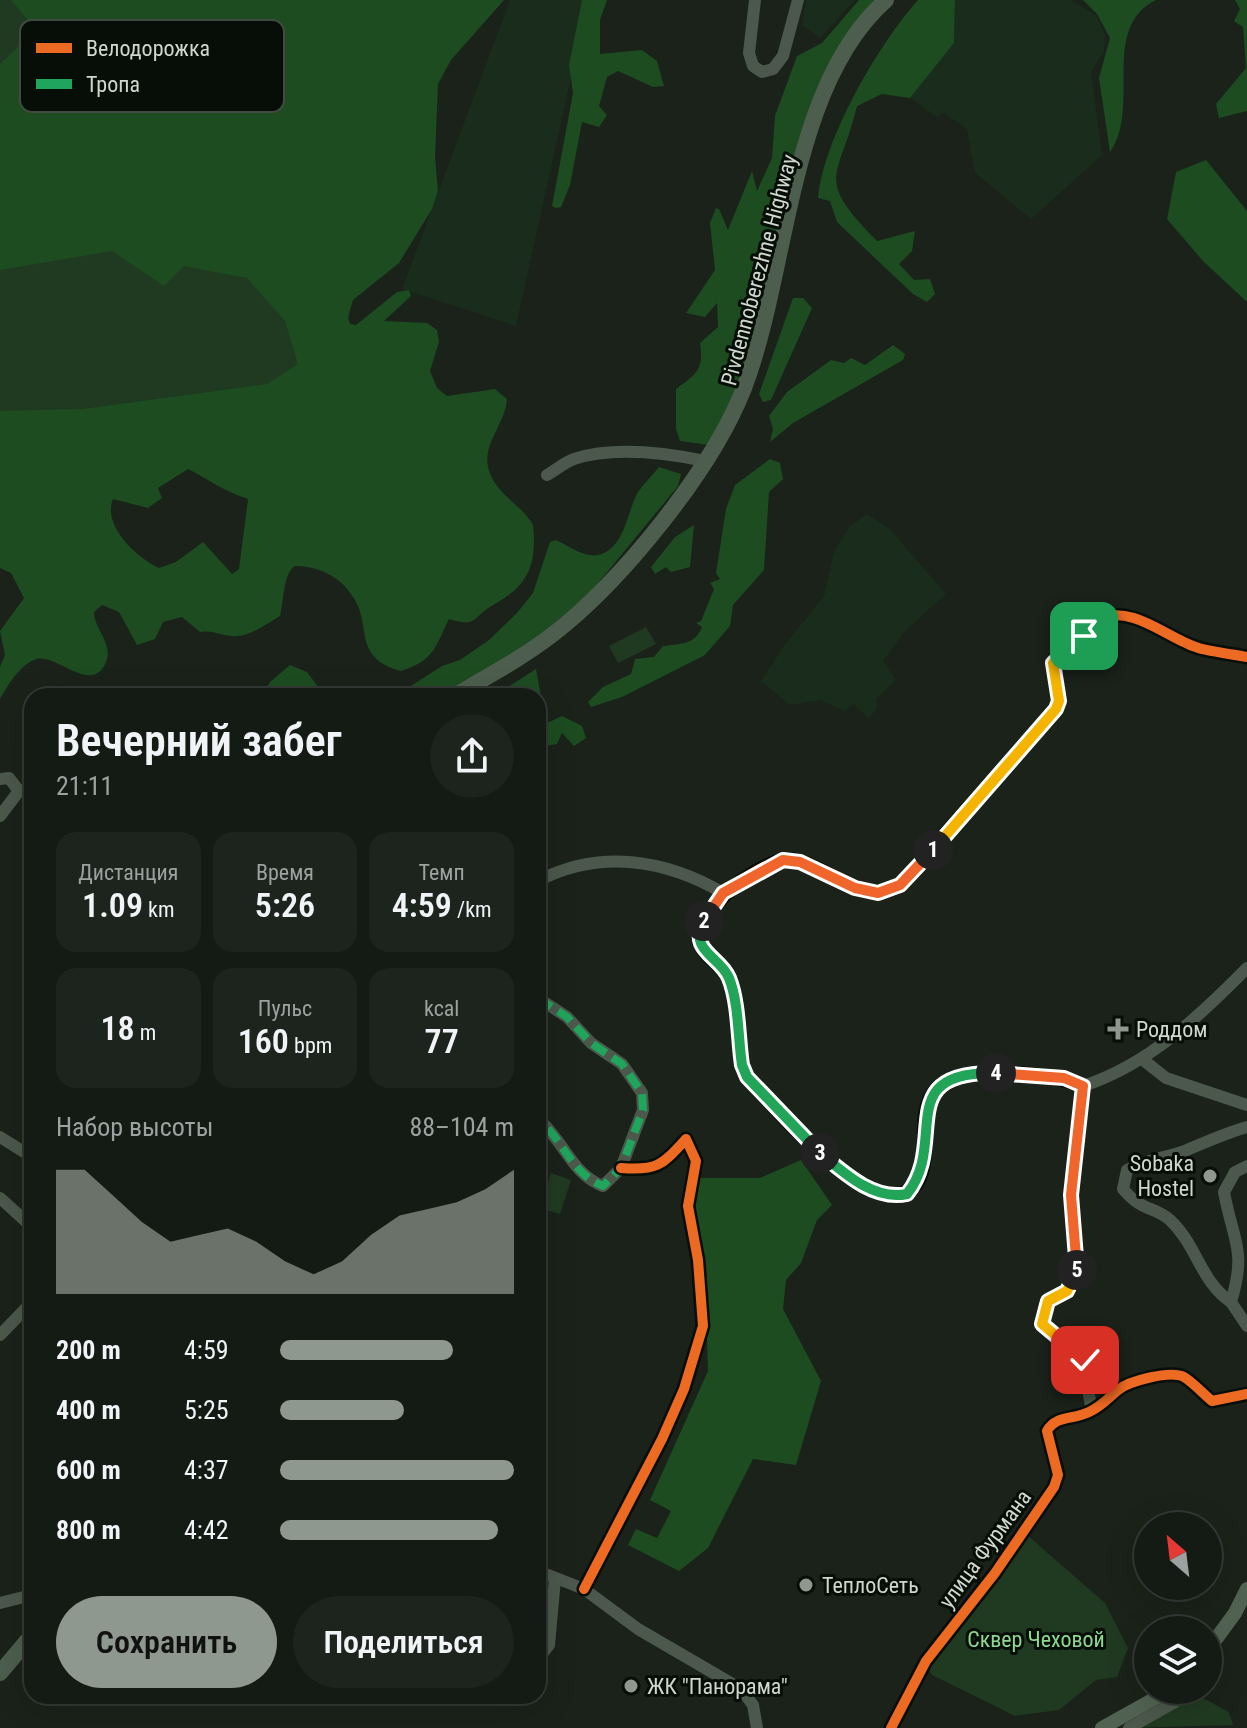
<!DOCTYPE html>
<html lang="ru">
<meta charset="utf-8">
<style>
body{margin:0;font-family:"Roboto Condensed",sans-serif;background:#1d231d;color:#f1f3f6;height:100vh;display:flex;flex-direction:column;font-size:30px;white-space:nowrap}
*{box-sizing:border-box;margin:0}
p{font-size:26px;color:#9da1a0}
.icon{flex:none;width:44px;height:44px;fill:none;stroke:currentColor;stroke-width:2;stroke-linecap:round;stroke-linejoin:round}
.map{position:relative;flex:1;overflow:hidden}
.drawer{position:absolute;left:24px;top:688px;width:522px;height:1016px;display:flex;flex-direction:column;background:#141a14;border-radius:24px;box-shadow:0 8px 32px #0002,0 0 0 2px #333834}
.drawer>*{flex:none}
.needle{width:52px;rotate:332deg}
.controls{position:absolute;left:1134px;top:1512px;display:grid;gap:16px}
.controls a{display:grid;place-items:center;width:88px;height:88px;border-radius:50%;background:#141a14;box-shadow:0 8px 32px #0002,0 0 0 2px #333834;font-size:40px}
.pin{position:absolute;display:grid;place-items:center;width:68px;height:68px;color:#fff;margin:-34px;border-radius:16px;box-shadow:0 4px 12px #0006}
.km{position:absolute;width:40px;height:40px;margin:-20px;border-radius:50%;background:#222;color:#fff;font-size:22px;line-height:40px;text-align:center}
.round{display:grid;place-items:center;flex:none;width:84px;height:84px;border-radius:42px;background:#1d231d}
.head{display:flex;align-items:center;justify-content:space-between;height:136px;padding:0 32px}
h1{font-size:44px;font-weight:600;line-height:60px}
.figures{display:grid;grid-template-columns:repeat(3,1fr);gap:12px;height:136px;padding:8px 32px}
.figures div{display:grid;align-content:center;border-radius:20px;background:#1d231d;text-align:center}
.figures b{font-size:34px;font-weight:600}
.figures small{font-size:22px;font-weight:400}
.figures p{font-size:22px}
.chart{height:224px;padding:16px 32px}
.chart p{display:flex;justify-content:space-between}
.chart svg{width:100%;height:144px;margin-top:8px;fill:#8f988f;opacity:.7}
.primary-button{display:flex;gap:16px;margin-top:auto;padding:16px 32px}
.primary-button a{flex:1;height:92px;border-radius:48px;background:#8f988f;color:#111;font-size:32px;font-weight:600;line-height:92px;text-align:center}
.primary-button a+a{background:#1d231d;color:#f1f3f6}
ul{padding:0 32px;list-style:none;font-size:26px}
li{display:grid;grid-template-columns:128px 96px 1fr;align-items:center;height:60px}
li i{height:20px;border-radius:10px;background:#8f988f}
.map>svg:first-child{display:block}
.built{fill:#1a2c1b}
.green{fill:#203a21}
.forest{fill:#1d4c21;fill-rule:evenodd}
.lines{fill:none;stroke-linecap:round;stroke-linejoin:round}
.minor{stroke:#4b584b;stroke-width:12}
.major{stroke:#516252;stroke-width:14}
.highway{stroke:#4d5e4e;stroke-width:16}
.quiet{stroke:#20a55d;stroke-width:8;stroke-dasharray:16 8;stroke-linecap:butt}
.cycleway-casing{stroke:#070d07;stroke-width:15}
.cycleway{stroke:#ed6a23;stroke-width:10}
.split-1-casing{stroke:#fff;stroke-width:16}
.split-2-casing{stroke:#fff;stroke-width:16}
.split-3-casing{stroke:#fff;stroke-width:16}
.split-4-casing{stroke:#fff;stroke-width:16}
.split-5-casing{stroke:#fff;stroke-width:16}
.split-6-casing{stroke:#fff;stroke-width:16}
.split-1{stroke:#f5b400;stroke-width:10}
.split-2{stroke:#f0652b;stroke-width:10}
.split-3{stroke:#22a559;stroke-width:10}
.split-4{stroke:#22a559;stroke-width:10}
.split-5{stroke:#f0652b;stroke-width:10}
.split-6{stroke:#f5b400;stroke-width:10}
.poi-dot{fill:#8f988f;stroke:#070d07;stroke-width:3}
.labels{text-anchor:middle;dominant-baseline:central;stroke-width:6;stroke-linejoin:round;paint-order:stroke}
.street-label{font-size:22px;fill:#ced8ce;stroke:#070d07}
.poi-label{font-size:22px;fill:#ced8ce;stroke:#070d07;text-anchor:start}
.park-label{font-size:22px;fill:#8ed88f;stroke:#070d07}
.key{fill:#070d07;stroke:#434a43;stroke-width:2}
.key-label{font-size:22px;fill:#ced8ce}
</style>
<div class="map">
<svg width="1247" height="1728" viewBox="0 0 1247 1728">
<rect width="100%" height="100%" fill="#1a221a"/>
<!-- built -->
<g class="built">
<polygon points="510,0 588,0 516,326 402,289"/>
<polygon points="806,0 855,0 820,38 802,25"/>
<polygon points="955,0 1071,0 1097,16 1105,35 1104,52 1091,72 1102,155 1031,219 975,173 967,129 944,113 937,117 910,98 954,43"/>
<polygon points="867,514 890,529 946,594 905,631 883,661 896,680 876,699 877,708 869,719 854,704 844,711 820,700 790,705 761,681 786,643 824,596 834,552 849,527"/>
</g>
<!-- green -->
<g class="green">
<polygon points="0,0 410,0 337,375 81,409 0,462"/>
<polygon points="646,627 656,644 618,663 609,646"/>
<polygon points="551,1173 571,1180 560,1214 540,1208"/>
<polygon points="1027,1535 1105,1603 1128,1648 1117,1677 1096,1680 1059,1710 1015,1716 932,1675 927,1666"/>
<polygon points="1188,1690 1229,1712 1233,1725 1124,1728 1181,1698"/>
</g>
<!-- forest -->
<g class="forest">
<path d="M11 0H504L451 60 438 84 435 157 438 191 432 209 399 263 353 300 348 318 350 324 356 325 397 292 409 290 411 296 384 321 427 323 437 330 439 342 430 371 437 388 447 396 495 389 507 399C505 429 473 450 495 483 505 499 524 508 533 525 537 566 528 586 493 605 472 617 478 628 449 619 435 647 435 660 401 671 351 657 373 626 353 597 340 576 318 566 295 566 283 573 284 602 280 616 266 624 249 638 232 636 219 635 213 630 200 632L182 617 163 622 155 639 137 645 119 612 102 605 94 612C94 628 112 643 107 659 95 698 57 654 37 659 21 663 8 685 0 699V667L5 655 0 631 24 598 11 573 0 568V411L81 409 267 384 298 364 285 321 247 278 184 266 164 286 112 251 0 270V64L36 30ZM188 469C208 479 225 492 248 499L239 569 232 574 203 542 176 562 159 568C137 558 102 526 113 499L148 508 162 498 158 488Z"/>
<polygon points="582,0 607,0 600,20 600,54 642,50 657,61 664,86 653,87 618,71 607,77 599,106 607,115 599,127 582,122 570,185 561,207 556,208 552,206 573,93 569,65"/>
<path d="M859 0H874L819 91 746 385 716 446 680 441 676 429V389C697 374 704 369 700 343L718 327 717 303 705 317 686 313 715 270 710 223 716 208 719 209 728 230 752 171 757 191 772 158 775 116 797 56 822 43Z"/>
<path d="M918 0H955L954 43 910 98 882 94 857 106C839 181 813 176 877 241L915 231 912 251 899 264 914 280 930 279 935 294 927 302 913 294 837 222 830 201 818 198C824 138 878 45 918 0Z"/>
<path d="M1083 0H1156C1099 28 1142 108 1110 152L1099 78 1110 38 1097 14Z"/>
<polygon points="1235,0 1247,0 1247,111 1219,118 1216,104 1246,68 1243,27 1234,21 1240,9"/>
<polygon points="1206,160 1247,211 1247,302 1203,261 1167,219 1176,172"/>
<polygon points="793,298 803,298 812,308 771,400 763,402 759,394"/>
<polygon points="893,345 905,354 903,360 793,423 770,442 773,429 769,416 787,392 831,360 844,363 851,358 865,365"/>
<path d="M770 459 780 463 783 479 769 492 764 570 733 605 730 626 705 655 622 697 591 707 588 702 603 687 631 674 635 659 654 657 663 646C680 644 695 645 702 627L696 623 701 621 714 589 710 583 720 579 716 573 726 509 735 485Z"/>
<path d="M659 467 681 474 678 486 590 593 518 654 445 696H395L442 666 460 660 489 640 517 613 533 593 550 542 556 540C567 545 585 558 598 555 625 549 627 511 638 492 644 483 653 475 659 467Z"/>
<polygon points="694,525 690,567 671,572 666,567 655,574 651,567 675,537"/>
<polygon points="290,665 307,672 325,696 263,696 270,682"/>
<polygon points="536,669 542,702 538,705 538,696 494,696"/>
<polygon points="562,716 582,726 586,738 574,746 562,733 557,744 538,747 538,721 543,725"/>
<polygon points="801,1160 832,1205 817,1220 801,1263 786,1280 783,1309 821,1381 796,1465 753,1459 708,1548 679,1571 628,1545 636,1529 657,1538 671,1511 650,1500 708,1371 705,1271 695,1203 700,1178 760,1178"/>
</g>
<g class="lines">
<!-- minor -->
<g class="minor">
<polyline points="755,0 749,53 753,66 762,72 773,69 783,56 798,0"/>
<path d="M547 475C556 470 565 462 574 459 614 446 666 453 705 461"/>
<polyline points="0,779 9,778 19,791"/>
<polyline points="0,816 19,791 32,789"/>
<path d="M538 881C599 849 665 859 723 893"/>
<path d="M538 998 567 1017 591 1043 622 1064 642 1093 643 1110 621 1168 603 1186C572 1175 563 1139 538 1119"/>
<polyline points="1142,1059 1166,1078 1247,1105"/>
<polyline points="30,1079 32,1080"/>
<path d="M1083 1086C1052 1073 963 1063 937 1089 915 1110 931 1151 920 1177 891 1244 769 1102 747 1077L742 1065C738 1038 738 1006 730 980 724 963 700 958 700 937 699 907 765 855 793 860 832 867 859 908 900 885L1056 709 1059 701 1053 663 1084 636 1098 618C1131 607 1157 630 1186 643 1203 652 1228 653 1247 657"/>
<path d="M1083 1086C1077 1142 1063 1212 1078 1265L1067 1291 1048 1301 1042 1324 1048 1332 1081 1353 1092 1411"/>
<path d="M1083 1086C1148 1065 1201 1015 1247 968"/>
<polyline points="0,1137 32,1157"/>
<path d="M1247 1166 1235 1172 1224 1192C1233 1242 1247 1249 1231 1302L1247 1326"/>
<polyline points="0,1198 32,1227"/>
<path d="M1231 1302C1200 1281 1197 1245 1170 1220 1154 1206 1142 1212 1123 1189L1127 1170C1149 1158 1166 1158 1187 1150 1208 1141 1226 1133 1247 1127"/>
<polyline points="0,1335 32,1302"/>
<polyline points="538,1571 584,1589 638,1629 741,1689 753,1705 757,1728"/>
<path d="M584 1589 662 1439 684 1389 703 1326 698 1260 688 1206 696 1161 686 1139C662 1165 658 1171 621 1168"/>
<polyline points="0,1603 32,1595"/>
<polyline points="538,1659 549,1645 555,1579"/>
<path d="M891 1728 926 1661 995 1573 1054 1487 1058 1475 1047 1431C1056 1415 1073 1420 1089 1412 1102 1406 1108 1398 1118 1390 1129 1381 1170 1370 1184 1377 1194 1383 1203 1394 1212 1401L1247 1394"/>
<polyline points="1129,1728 1175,1702 1177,1690"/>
</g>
<!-- major -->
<g class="major">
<polyline points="1208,1650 1235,1613 1247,1589"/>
<polyline points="1102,1728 1170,1690"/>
</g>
<!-- highway -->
<g class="highway">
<path d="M454 696C487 677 522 658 552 635 621 582 712 470 744 388 789 271 788 87 886 0"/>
<polyline points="0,1673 32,1635"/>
</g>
<!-- quiet -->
<g class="quiet">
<polyline points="152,696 154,691"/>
<path d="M538 998 567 1017 591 1043 622 1064 642 1093 643 1110 621 1168 603 1186C572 1175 563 1139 538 1119"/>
</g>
<defs>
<g id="cycleway">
<path d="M1083 1086C1052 1073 963 1063 937 1089 915 1110 931 1151 920 1177 891 1244 769 1102 747 1077L742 1065C738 1038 738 1006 730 980 724 963 700 958 700 937 699 907 765 855 793 860 832 867 859 908 900 885L1056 709 1059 701 1053 663 1084 636 1098 618C1131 607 1157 630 1186 643 1203 652 1228 653 1247 657"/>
<path d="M584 1589 662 1439 684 1389 703 1326 698 1260 688 1206 696 1161 686 1139C662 1165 658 1171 621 1168"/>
<path d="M891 1728 926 1661 995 1573 1054 1487 1058 1475 1047 1431C1056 1415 1073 1420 1089 1412 1102 1406 1108 1398 1118 1390 1129 1381 1170 1370 1184 1377 1194 1383 1203 1394 1212 1401L1247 1394"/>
</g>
</defs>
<!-- cycleway casing -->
<use href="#cycleway" class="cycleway-casing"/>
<!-- cycleway -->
<use href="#cycleway" class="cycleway"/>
</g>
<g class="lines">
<defs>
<polyline id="split-1" points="933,850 1056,709 1059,701 1053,663 1084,636"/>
<polyline id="split-2" points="704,921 723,893 783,860 800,862 855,888 878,893 900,885 933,850"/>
<path id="split-3" d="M704 921C688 951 720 956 729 978 739 1003 738 1039 742 1065L747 1077 820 1153"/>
<path id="split-4" d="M820 1153C844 1173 874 1201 907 1194 949 1142 891 1071 996 1073"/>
<polyline id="split-5" points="996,1073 1064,1078 1083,1086 1071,1195 1077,1270"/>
<polyline id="split-6" points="1077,1270 1067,1291 1048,1301 1042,1324 1085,1360"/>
</defs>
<!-- split-1 casing -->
<use href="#split-1" class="split-1-casing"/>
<!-- split-2 casing -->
<use href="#split-2" class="split-2-casing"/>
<!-- split-3 casing -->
<use href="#split-3" class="split-3-casing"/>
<!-- split-4 casing -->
<use href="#split-4" class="split-4-casing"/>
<!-- split-5 casing -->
<use href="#split-5" class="split-5-casing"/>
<!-- split-6 casing -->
<use href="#split-6" class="split-6-casing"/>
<!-- split-1 -->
<use href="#split-1" class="split-1"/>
<!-- split-2 -->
<use href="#split-2" class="split-2"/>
<!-- split-3 -->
<use href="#split-3" class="split-3"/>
<!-- split-4 -->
<use href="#split-4" class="split-4"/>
<!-- split-5 -->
<use href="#split-5" class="split-5"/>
<!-- split-6 -->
<use href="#split-6" class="split-6"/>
</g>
<!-- markers -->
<g class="poi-dot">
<path d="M1114 1017h8v8h8v8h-8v8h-8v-8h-8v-8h8z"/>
<circle cx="1210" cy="1176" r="8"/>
<circle cx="806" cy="1585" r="8"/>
<circle cx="631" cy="1686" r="8"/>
</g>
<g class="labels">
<!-- street labels -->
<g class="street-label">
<text transform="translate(759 270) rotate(-75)">Pivdennoberezhne Highway</text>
<text transform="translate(985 1549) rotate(-54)">улица Фурмана</text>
</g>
<!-- poi labels -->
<g class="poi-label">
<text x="1136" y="1029">Роддом</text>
<text x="1194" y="1163" text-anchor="end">Sobaka<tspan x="1194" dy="25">Hostel</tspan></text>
<text x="822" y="1585">ТеплоСеть</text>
<text x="647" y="1686">ЖК "Панорама"</text>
</g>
<!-- park labels -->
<g class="park-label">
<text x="1036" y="1639">Сквер Чеховой</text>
</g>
</g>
<!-- legend -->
<rect x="20" y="20" width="264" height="92" rx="12" class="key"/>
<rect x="36" y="43" width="36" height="10" fill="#ed6a23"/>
<rect x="36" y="79" width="36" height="10" fill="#20a55d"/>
<g class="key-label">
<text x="86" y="56">Велодорожка</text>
<text x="86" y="92">Тропа</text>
</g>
</svg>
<div class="controls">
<a><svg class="needle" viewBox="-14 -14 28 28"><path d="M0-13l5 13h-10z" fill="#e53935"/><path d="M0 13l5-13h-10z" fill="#9da1a0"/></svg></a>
<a><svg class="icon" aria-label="layers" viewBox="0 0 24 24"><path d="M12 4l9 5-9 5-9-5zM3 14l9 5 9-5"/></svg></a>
</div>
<div class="pin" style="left:1084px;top:636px;background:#1e9e55"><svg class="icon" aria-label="arrive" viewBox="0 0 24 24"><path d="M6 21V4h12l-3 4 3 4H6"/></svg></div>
<div class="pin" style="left:1085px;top:1360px;background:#d93025"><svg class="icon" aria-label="check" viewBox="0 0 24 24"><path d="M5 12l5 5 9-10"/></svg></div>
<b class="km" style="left:933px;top:850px">1</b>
<b class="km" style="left:704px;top:921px">2</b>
<b class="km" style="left:820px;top:1153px">3</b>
<b class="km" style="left:996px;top:1073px">4</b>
<b class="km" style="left:1077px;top:1270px">5</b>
<section class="drawer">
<div class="head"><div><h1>Вечерний забег</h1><p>21:11</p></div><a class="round"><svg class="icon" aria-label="share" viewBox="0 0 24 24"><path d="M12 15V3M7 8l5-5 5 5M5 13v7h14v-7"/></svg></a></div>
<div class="figures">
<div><p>Дистанция</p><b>1.09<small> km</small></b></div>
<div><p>Время</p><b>5:26</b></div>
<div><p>Темп</p><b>4:59<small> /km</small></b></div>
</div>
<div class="figures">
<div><b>18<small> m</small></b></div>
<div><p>Пульс</p><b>160<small> bpm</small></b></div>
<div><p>kcal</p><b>77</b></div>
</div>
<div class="chart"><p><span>Набор высоты</span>88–104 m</p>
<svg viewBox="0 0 160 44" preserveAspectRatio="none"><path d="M0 44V6L10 6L20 14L30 22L40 28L50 26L60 24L70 28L80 34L90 38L100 34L110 26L120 20L130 18L140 16L150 12L160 6V44z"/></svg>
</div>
<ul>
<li><b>200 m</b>4:59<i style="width:74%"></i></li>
<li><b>400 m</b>5:25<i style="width:53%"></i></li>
<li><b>600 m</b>4:37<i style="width:100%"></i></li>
<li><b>800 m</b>4:42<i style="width:93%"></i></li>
</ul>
<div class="primary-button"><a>Сохранить</a><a>Поделиться</a></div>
</section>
</div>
